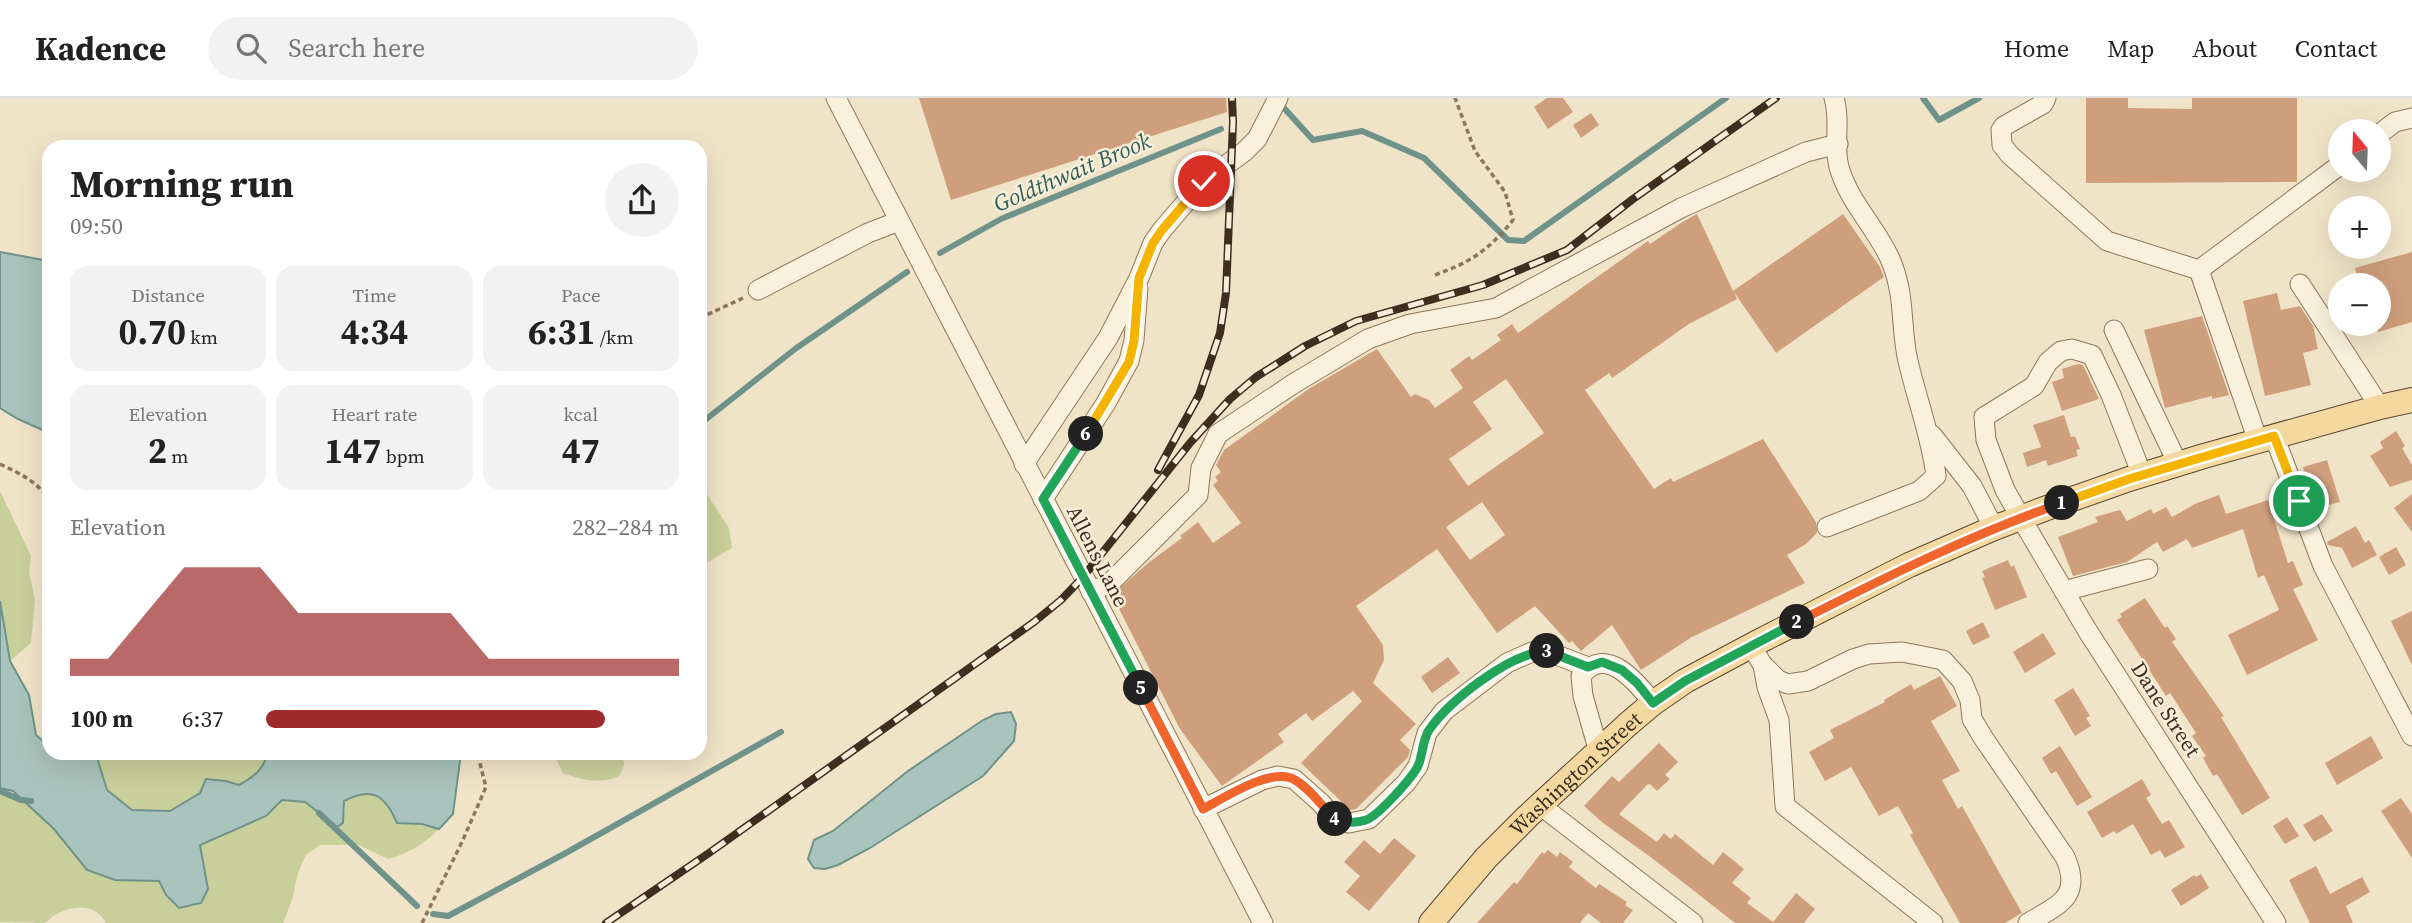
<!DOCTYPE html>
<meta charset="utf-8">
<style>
body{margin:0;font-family:"Source Serif 4",serif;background:#f2f2f2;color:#222;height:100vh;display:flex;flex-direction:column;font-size:26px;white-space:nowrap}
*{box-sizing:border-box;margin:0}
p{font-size:23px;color:#767676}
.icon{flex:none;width:38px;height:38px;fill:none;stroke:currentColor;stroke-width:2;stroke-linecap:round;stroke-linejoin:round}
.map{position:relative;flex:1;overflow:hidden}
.drawer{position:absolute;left:42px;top:42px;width:665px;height:620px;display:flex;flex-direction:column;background:#fff;border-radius:21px;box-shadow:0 7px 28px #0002}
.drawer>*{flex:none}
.needle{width:46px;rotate:341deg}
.tools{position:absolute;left:2328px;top:21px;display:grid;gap:14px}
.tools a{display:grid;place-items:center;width:63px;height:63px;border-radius:50%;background:#fff;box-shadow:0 7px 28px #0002;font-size:35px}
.pin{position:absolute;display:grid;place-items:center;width:60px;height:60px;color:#fff;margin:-30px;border:4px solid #fff;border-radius:50%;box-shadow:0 2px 7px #0007}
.km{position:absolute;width:35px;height:35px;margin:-18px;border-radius:50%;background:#222;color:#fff;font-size:19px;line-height:35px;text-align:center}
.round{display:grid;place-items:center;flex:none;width:74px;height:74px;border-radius:37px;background:#f2f2f2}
.headline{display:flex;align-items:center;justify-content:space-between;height:119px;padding:0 28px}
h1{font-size:38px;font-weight:700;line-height:52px}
.figures{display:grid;grid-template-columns:repeat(3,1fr);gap:10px;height:119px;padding:7px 28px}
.figures div{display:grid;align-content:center;border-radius:18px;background:#f2f2f2;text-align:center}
.figures b{font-size:35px;font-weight:700}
.figures small{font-size:19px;font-weight:400}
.figures p{font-size:19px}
.chart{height:196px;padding:14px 28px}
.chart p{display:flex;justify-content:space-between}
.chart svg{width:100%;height:126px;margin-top:7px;fill:#9e2a2b;opacity:.7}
ul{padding:0 28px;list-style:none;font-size:23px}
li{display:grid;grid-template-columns:112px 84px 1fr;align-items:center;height:52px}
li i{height:18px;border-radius:9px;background:#9e2a2b}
header{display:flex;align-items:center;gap:42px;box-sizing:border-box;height:98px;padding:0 35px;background:#fff;border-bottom:2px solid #e0e0e0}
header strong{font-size:33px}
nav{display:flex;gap:38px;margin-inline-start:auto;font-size:24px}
.search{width:490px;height:63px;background:#f2f2f2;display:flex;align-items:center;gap:18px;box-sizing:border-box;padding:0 24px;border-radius:38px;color:#767676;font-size:26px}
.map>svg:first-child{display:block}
.green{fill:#c9cf9b}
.water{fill:#a9c4bc;stroke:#6f938a;stroke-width:2}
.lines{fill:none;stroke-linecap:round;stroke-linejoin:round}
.stream{stroke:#6f938a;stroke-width:6}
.building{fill:#cf9f7d;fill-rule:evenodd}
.minor-casing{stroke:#8d765c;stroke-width:21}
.major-casing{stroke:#5b4430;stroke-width:26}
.path{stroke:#8d765c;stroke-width:3.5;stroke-dasharray:5 3.5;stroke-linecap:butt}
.minor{stroke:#faf1dc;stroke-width:19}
.major{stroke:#f3d9a0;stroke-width:24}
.rail-casing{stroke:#3d2e20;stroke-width:8}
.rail{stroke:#f7eed8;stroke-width:5;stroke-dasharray:16;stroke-linecap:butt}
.split-1-casing{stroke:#fff;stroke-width:14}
.split-2-casing{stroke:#fff;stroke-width:14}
.split-3-casing{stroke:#fff;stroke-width:14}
.split-4-casing{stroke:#fff;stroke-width:14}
.split-5-casing{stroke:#fff;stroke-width:14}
.split-6-casing{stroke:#fff;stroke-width:14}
.split-7-casing{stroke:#fff;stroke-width:14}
.split-1{stroke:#f5b400;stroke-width:9}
.split-2{stroke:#f0652b;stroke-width:9}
.split-3{stroke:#22a559;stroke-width:9}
.split-4{stroke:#22a559;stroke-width:9}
.split-5{stroke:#f0652b;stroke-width:9}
.split-6{stroke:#22a559;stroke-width:9}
.split-7{stroke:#f5b400;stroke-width:9}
.labels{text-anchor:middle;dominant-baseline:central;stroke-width:5;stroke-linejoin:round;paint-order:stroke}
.street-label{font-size:21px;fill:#3d2e20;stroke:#f7eed8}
.water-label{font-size:23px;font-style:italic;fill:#2f5d5a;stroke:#f7eed8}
</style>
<header>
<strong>Kadence</strong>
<div class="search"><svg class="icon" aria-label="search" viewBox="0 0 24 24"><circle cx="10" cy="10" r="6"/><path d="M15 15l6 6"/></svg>Search here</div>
<nav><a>Home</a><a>Map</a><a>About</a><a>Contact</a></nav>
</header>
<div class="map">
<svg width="2412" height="825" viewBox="0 0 2412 825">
<rect width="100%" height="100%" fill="#f0e4c8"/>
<!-- green -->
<g class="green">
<polygon points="700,386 729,430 732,450 700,469"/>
<polygon points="0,393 31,458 29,474 35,501 31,545 10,563 0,503"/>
<path d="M99 654 267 655C265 671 252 680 238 687L226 683 200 694 170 713 131 712 107 692 98 663Z"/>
<path d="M553 655H623L624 667 619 678C600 687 582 682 563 675Z"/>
<path d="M0 690C29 696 68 749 87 772L159 783 166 797 208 792 200 747 266 718 282 702 305 704 322 719 345 714 344 703C349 701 355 696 360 695 378 691 391 711 397 725L422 726 439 731C423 747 409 755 388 761L358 747H320L306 757 298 775 292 802 283 825H106C95 804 72 807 53 818 50 820 48 824 44 825 35 825 10 824 0 824Z"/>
</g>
<!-- water -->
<g class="water">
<polygon points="0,154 49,163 49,335 18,321 0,310"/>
<path d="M0 503 10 563 29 597 36 637 49 648V654L85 655 99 657 98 663 107 692 132 712 170 713 200 695 206 681 226 683 239 687C252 680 265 671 267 655H461L453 716 439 731 422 726 397 725C385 697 372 688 344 703L343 725 337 729 305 704 282 702 266 718 200 747 208 791 201 805 179 810 166 797 159 783 115 782 87 772 54 731 13 693 0 690Z"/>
<polygon points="1011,614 1016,626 1014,643 983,678 870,750 838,767 825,771 814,770 808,761 814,742 833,733 908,673 983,622 996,616"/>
</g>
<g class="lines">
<!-- stream -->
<g class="stream">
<polyline points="1923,0 1939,22 1979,0"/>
<polyline points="1284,10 1313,42 1362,33 1424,60 1508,142 1524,143 1726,0"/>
<polyline points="940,155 1001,121 1221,31"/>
<polyline points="700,326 795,251 907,174"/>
<polyline points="0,693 21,702 31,703"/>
<polyline points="319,715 417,808"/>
<polyline points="433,816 448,818 564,756 781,634"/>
</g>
</g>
<!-- building -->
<g class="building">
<polygon points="919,0 1226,0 1227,14 951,102"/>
<polygon points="1547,0 1563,0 1573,14 1548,31 1534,9"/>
<polygon points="2086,0 2128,0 2128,10 2192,11 2192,0 2297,0 2297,84 2086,85"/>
<polygon points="1591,15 1599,27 1581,40 1573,27"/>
<path d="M1697 116 1733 193 1843 116 1880 169 1884 179 1776 255 1734 194 1737 201 1689 226 1612 280 1609 275 1585 292 1654 391 1671 380 1673 384 1763 341 1816 424 1817 435 1806 446 1787 457 1805 485 1692 539 1641 572 1612 527 1581 553 1572 543 1569 545 1535 508 1497 535 1437 451 1356 508 1383 547 1384 562 1373 585 1416 626 1400 642 1410 652 1408 659 1356 711 1350 712 1301 665 1362 603 1353 593 1312 623 1306 615 1278 636 1284 644 1222 688 1180 631 1112 497 1148 465 1182 440 1180 438 1198 424 1213 445 1241 425 1213 387 1218 383 1215 379 1221 374 1216 367 1224 352 1310 290 1377 251 1411 299 1415 296 1429 302 1435 310 1463 290 1450 272 1469 258 1472 262 1501 242 1497 237 1512 226 1518 235 1648 143 1650 146 1684 123ZM1506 281 1544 335 1468 388 1449 361 1492 331 1473 304ZM1482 404 1505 437 1470 462 1446 429Z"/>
<polygon points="2412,154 2412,224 2378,234 2378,187 2360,187 2355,170"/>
<polygon points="2277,195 2281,212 2300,208 2313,228 2318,251 2303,255 2311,287 2265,298 2243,203"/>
<polygon points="2202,218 2229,297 2212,301 2212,298 2165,310 2144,232"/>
<polygon points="2078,266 2083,267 2099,301 2062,313 2052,284 2064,280 2062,271"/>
<polygon points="2064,317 2071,339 2075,338 2080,351 2076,352 2078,358 2048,368 2046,362 2027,369 2023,355 2041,349 2033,327"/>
<polygon points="2396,333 2405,348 2402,350 2412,367 2412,382 2390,389 2370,358 2383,350 2380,344"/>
<polygon points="2327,362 2340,404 2325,408 2323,404 2314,406 2303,369"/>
<polygon points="2412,396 2412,434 2394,410"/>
<polygon points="2219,397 2226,416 2268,402 2288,465 2293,463 2303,487 2293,491 2318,542 2247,577 2228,537 2279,512 2264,477 2258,480 2243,431 2192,450 2187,441 2163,454 2157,444 2127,464 2073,478 2058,439 2098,424 2095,419 2120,412 2127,423 2151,411 2153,416 2166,409 2172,419 2197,405"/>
<polygon points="2356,428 2365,445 2369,442 2377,457 2352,470 2342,450 2328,447 2327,444"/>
<polygon points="2396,449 2406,467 2389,477 2379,459"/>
<polygon points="2008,462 2011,469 2014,467 2027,499 1995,512 1982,480 1985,479 1982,473"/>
<polygon points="2145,500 2165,530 2167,528 2176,541 2172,544 2224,618 2221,619 2270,700 2242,717 2217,676 2213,678 2203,660 2206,658 2192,638 2196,635 2170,595 2166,598 2117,522 2122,519 2120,516"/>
<polygon points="2412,513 2412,567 2391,523"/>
<polygon points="1983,524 1990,539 1973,547 1966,533"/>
<polygon points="2043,535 2056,556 2025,575 2013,554"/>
<polygon points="1448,559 1460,575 1432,595 1421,579"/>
<polygon points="1940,578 1957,608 1931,623 1960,673 1942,682 1958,711 1962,708 2022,815 2005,825 1960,825 1910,737 1913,735 1898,708 1879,718 1851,669 1825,683 1809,654 1834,640 1830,632 1885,604 1884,602 1911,586 1914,592"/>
<polygon points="2073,590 2090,618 2086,620 2091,628 2075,638 2054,602"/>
<polygon points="2371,638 2383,660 2337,687 2325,665"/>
<polygon points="1659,645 1678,664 1665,677 1670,681 1657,693 1650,686 1647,687 1619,716 1657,744 1664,735 1671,741 1675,736 1713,767 1723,754 1744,771 1732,785 1751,800 1747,805 1773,824 1796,795 1815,811 1804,825 1735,825 1652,760 1603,725 1584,708 1612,678 1619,684"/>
<polygon points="2060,648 2092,699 2077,708 2056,673 2051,676 2042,660"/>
<polygon points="2142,681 2151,697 2146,700 2162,726 2169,722 2185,749 2165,760 2160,752 2151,757 2133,726 2116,736 2114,733 2102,740 2087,714"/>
<polygon points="2401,700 2412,716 2412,760 2381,713"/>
<polygon points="2322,716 2333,733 2314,744 2303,727"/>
<polygon points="2287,719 2299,738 2285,746 2273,728"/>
<polygon points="1394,740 1416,758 1369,813 1346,794 1360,778 1344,764 1364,742 1380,756"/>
<polygon points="1548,752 1557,759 1560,754 1573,764 1569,769 1596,790 1599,786 1627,804 1625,807 1633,812 1623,825 1601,825 1588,815 1580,825 1477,825 1514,784 1517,786 1542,754 1544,756"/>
<polygon points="2316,768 2330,796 2362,779 2370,794 2346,808 2353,825 2310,825 2289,782"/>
<polygon points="2201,776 2209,790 2181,808 2171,792 2194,777 2196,779"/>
</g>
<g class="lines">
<defs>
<g id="minor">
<polyline points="836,0 1263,825"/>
<polyline points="2046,0 2043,6 2004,28 2001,32 2002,47 2010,57 2107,143 2199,172 2258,343"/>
<polyline points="2378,37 2395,24 2412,20"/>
<polyline points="2199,172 2340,67"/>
<polyline points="2300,186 2380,309"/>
<polyline points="758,192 868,135 899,123"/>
<polyline points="2114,232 2178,366"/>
<polyline points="1932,337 1972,388 1994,430"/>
<polyline points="2274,338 2323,468 2412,638"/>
<polyline points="1024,366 1108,240 1139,180 1153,145 1162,132 1204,83 1244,54 1257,41 1278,0"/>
<polyline points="2142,377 2111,297 2092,257 2072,251 2061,253 2048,264 2034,288 1984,319 1986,342 2005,392 2021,420 2087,532 2276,825"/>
<polyline points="1043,401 1106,305 1129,263 1134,242 1138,190"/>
<path d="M1827 429 1919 393 1936 378C1931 338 1917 302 1908 263 1900 228 1906 200 1891 163 1877 130 1849 105 1839 69 1833 47 1841 23 1834 0"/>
<polyline points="2064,493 2148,471"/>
<polyline points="1091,494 1110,485 1198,397 1201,370 1218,336 1293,286 1368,241 1410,226 1496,210 1681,110 1806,54 1838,46"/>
<path d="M1751 547 1762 566 1778 582 1788 586 1808 583 1853 561 1869 556 1902 554 1943 562 1962 583 1970 602 1972 621 1984 641 2065 759C2083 799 2058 807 2028 825"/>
<polyline points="1763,567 1767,589 1779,622 1785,708 1933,825"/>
<path d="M1599 654 1583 598 1581 578C1605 546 1636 583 1653 605"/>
<polyline points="1540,707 1693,825"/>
<polyline points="1203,711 1262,682 1278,678 1294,681 1321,705 1334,720 1349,725 1369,721 1406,685 1418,668 1427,635 1444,613 1507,565 1532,554 1546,553 1588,569"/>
</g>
<g id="major">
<path id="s1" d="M1431 825 1486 760 1528 718 1627 627 1653 605 1685 583 1758 544 1909 467 1994 430 2044 411 2129 381 2204 358 2380 309 2412 302"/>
</g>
</defs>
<!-- minor casing -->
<use href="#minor" class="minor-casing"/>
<!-- major casing -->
<use href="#major" class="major-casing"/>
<!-- path -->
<g class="path">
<path d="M1435 177C1471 164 1489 152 1513 122L1505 94 1475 53 1455 0"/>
<polyline points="700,220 743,200"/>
<path d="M0 366C20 376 38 383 49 403"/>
<polyline points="422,825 462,744 486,689 477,654"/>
</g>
<!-- minor -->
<use href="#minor" class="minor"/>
<!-- major -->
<use href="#major" class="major"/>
<defs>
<g id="rail">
<polyline points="1158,372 1199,297 1220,235 1226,195 1233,24 1232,0"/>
<polyline points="606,825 709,755 1034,524 1061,502 1083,479 1190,345 1230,301 1256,279 1305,248 1356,223 1483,187 1567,152 1633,101 1776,0"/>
</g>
</defs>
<!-- rail casing -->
<use href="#rail" class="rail-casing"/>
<!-- rail -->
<use href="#rail" class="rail"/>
</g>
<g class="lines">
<defs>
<polyline id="split-1" points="2062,405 2129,381 2274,338 2299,403"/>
<path id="split-2" d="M1797 524C1884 480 1970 437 2062 405"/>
<polyline id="split-3" points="1547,553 1588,569 1602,564 1622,572 1637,585 1653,605 1685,583 1797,524"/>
<path id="split-4" d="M1335 721C1346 724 1354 726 1366 722 1378 718 1412 680 1418 668 1423 657 1422 643 1429 632 1450 602 1510 555 1547 553"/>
<path id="split-5" d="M1141 590 1203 711C1224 700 1272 668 1295 682 1311 691 1322 709 1335 721"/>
<polyline id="split-6" points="1086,336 1043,401 1141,590"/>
<polyline id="split-7" points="1086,336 1129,264 1134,243 1139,180 1153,145 1162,132 1204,83"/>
</defs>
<!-- split-1 casing -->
<use href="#split-1" class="split-1-casing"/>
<!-- split-2 casing -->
<use href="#split-2" class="split-2-casing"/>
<!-- split-3 casing -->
<use href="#split-3" class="split-3-casing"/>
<!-- split-4 casing -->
<use href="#split-4" class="split-4-casing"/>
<!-- split-5 casing -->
<use href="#split-5" class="split-5-casing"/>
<!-- split-6 casing -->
<use href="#split-6" class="split-6-casing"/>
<!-- split-7 casing -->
<use href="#split-7" class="split-7-casing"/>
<!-- split-1 -->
<use href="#split-1" class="split-1"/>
<!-- split-2 -->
<use href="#split-2" class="split-2"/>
<!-- split-3 -->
<use href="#split-3" class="split-3"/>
<!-- split-4 -->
<use href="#split-4" class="split-4"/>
<!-- split-5 -->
<use href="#split-5" class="split-5"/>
<!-- split-6 -->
<use href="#split-6" class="split-6"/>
<!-- split-7 -->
<use href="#split-7" class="split-7"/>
</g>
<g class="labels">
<!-- street labels -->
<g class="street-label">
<text transform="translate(1098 458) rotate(63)">Allens Lane</text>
<text transform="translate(2166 611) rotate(57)">Dane Street</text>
<text stroke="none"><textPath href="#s1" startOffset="208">Washington Street</textPath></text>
</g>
<!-- water labels -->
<g class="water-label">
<text transform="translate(1072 74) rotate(-23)">Goldthwait Brook</text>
</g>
</g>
</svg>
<div class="tools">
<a><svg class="needle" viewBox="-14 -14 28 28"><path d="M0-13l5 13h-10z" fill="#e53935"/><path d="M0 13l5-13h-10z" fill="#767676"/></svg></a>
<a>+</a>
<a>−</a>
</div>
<div class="pin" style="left:2299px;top:403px;background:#1e9e55"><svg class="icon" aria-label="arrive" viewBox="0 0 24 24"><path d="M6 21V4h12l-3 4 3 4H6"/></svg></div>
<div class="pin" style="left:1204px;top:83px;background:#d93025"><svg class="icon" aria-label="check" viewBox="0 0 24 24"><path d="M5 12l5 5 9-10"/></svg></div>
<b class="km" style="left:2062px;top:405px">1</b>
<b class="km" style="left:1797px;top:524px">2</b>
<b class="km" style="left:1547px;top:553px">3</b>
<b class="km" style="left:1335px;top:721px">4</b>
<b class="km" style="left:1141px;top:590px">5</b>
<b class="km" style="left:1086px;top:336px">6</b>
<section class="drawer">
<div class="headline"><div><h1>Morning run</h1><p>09:50</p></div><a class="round"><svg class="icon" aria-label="share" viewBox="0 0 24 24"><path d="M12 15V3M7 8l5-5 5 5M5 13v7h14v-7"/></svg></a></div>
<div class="figures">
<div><p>Distance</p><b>0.70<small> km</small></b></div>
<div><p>Time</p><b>4:34</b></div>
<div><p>Pace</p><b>6:31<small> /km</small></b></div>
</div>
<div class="figures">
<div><p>Elevation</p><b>2<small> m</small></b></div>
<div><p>Heart rate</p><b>147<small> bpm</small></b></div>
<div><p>kcal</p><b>47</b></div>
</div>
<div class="chart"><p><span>Elevation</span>282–284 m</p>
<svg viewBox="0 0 160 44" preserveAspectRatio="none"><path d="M0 44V38L10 38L20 22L30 6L40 6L50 6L60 22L70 22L80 22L90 22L100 22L110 38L120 38L130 38L140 38L150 38L160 38V44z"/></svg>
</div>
<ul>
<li><b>100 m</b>6:37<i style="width:82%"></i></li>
</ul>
</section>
</div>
